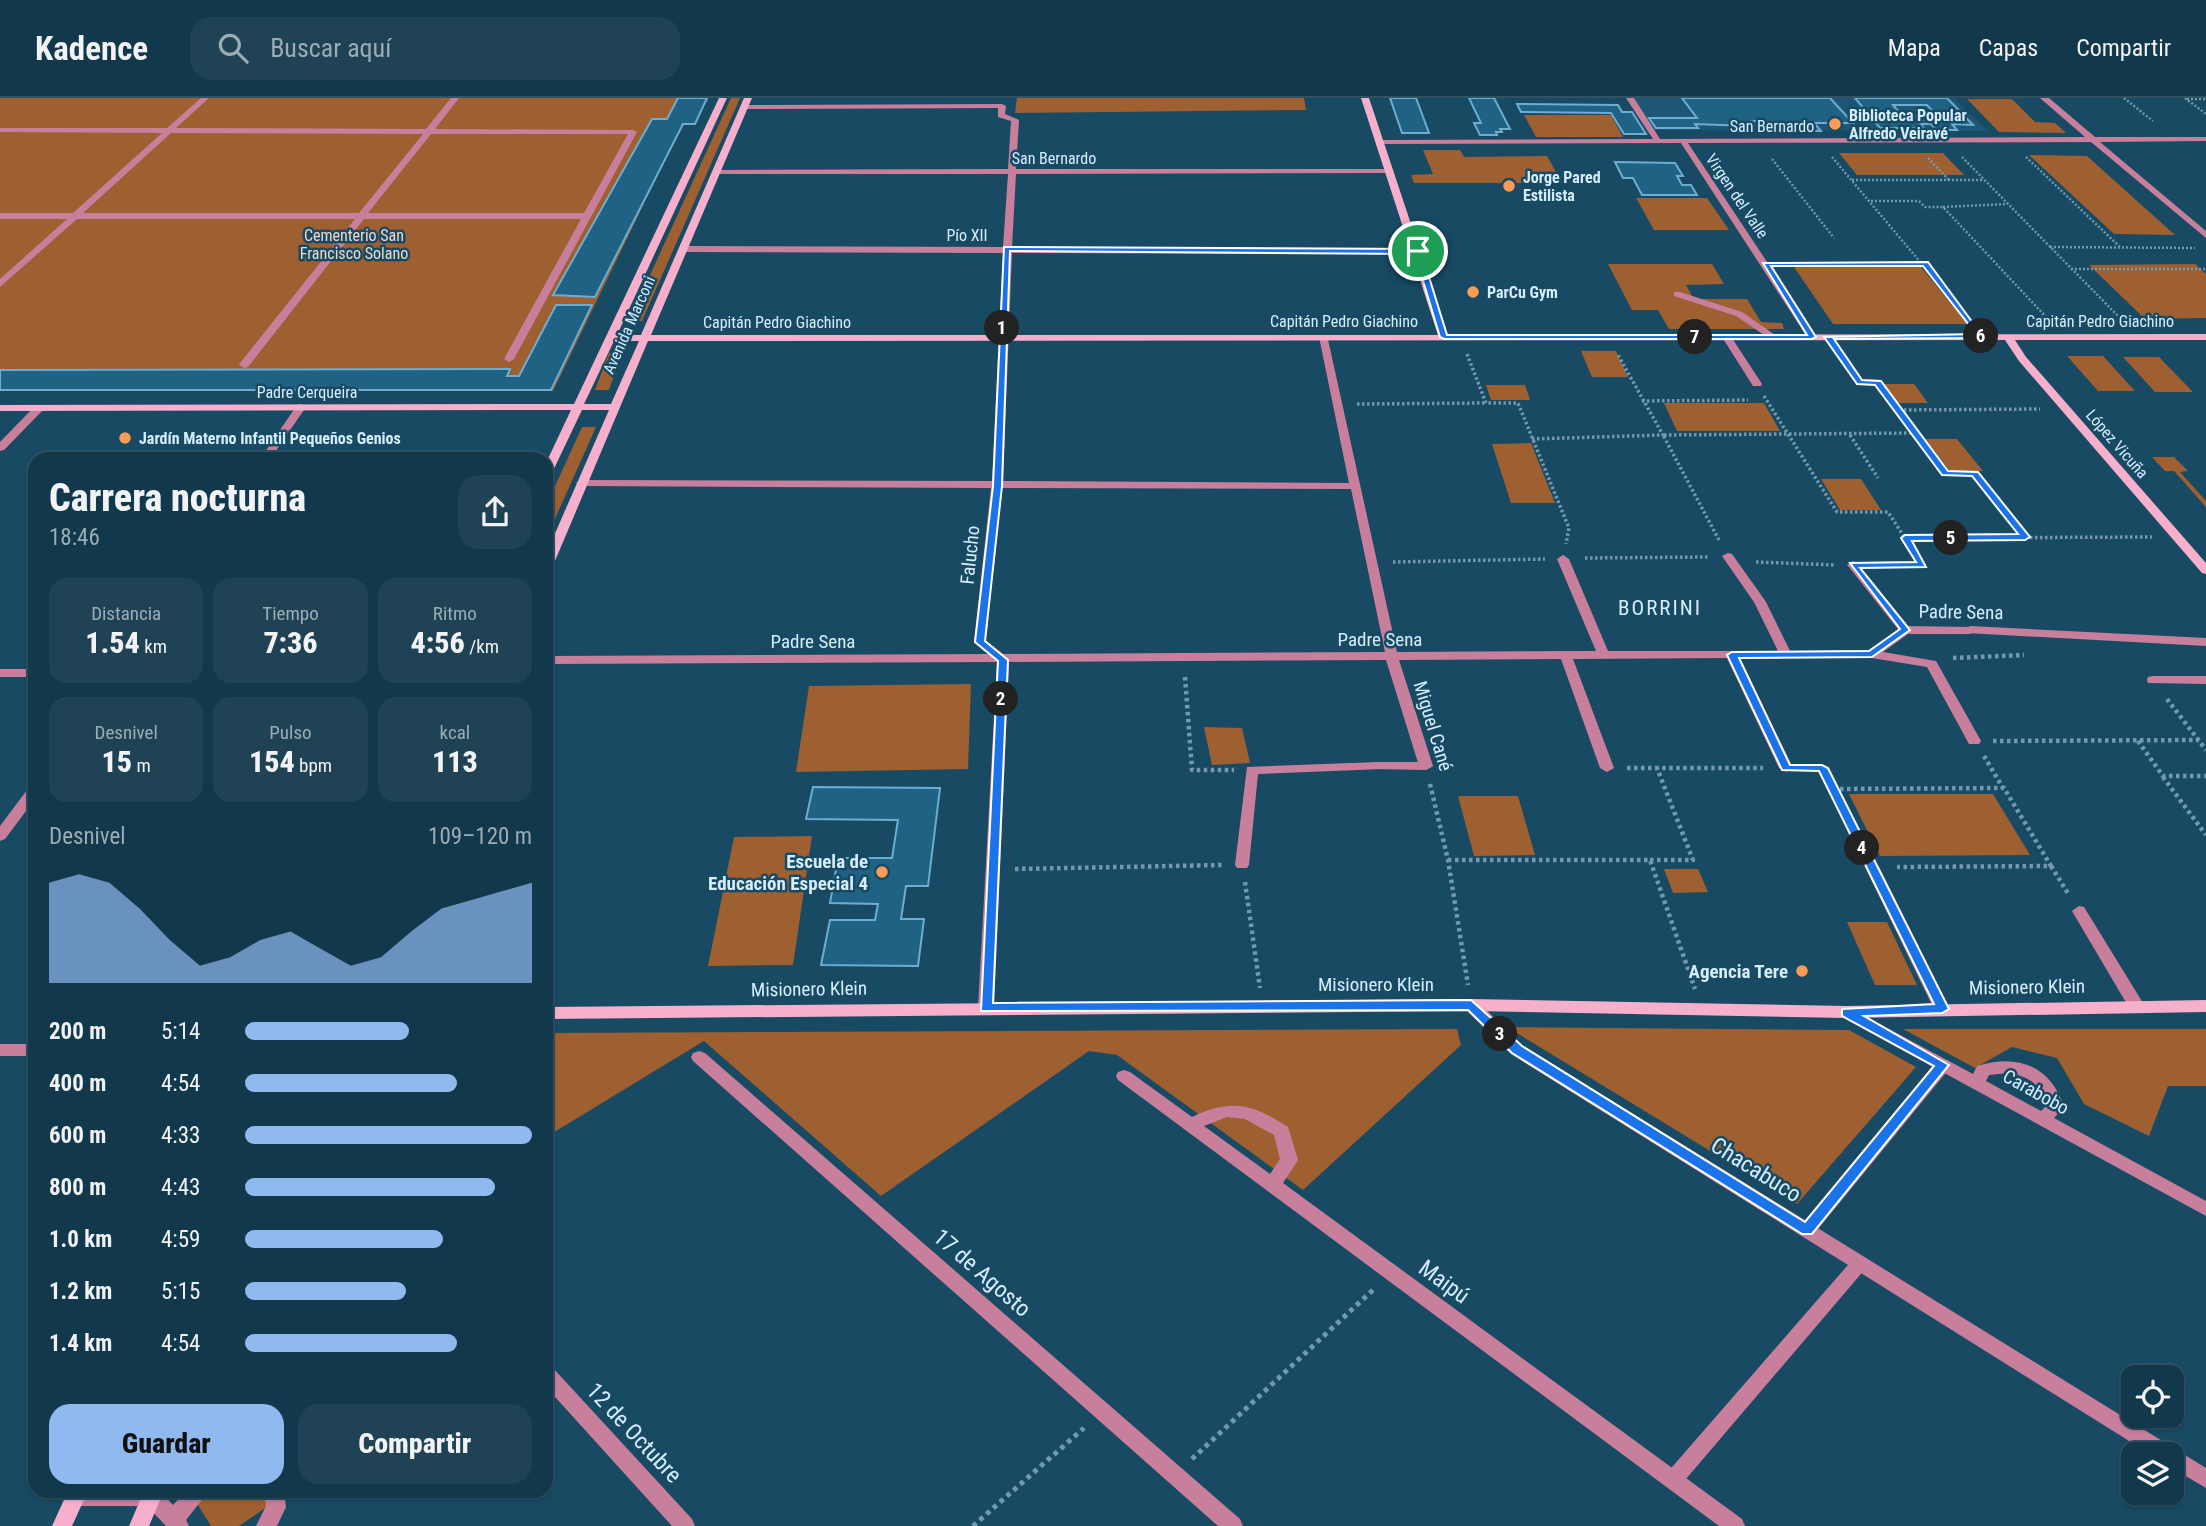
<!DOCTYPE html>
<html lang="es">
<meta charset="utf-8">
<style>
body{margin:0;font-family:"Roboto Condensed",sans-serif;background:#1f4355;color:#f1f3f6;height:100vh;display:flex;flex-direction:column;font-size:26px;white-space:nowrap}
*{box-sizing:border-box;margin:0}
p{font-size:23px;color:#9cacb5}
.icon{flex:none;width:38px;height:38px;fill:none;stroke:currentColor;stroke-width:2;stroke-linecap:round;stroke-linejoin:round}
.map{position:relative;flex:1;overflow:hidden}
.side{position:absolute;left:28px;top:354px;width:525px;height:1046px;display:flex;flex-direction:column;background:#12384b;border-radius:21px;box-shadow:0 2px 5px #0004,0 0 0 2px #315263}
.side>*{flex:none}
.tools{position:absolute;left:2121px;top:1267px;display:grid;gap:14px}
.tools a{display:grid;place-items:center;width:63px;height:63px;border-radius:14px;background:#12384b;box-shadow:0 2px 5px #0004,0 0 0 2px #315263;font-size:35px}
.pin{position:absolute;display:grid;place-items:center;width:60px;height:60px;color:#fff;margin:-30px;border:4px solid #fff;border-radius:50%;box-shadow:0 2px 7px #0007}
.km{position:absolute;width:35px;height:35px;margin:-18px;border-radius:50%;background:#222;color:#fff;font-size:19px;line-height:35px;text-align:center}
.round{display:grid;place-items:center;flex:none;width:74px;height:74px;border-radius:21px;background:#1f4355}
.headline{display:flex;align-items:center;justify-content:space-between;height:119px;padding:0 21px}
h1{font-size:38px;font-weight:800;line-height:52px}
.metrics{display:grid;grid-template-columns:repeat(3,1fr);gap:10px;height:119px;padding:7px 21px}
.metrics div{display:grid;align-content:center;border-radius:18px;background:#1f4355;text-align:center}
.metrics b{font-size:30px;font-weight:800}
.metrics small{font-size:19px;font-weight:400}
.metrics p{font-size:19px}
.chart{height:196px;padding:14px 21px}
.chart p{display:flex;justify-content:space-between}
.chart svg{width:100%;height:126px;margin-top:7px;fill:#90b9f0;opacity:.7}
.action{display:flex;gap:14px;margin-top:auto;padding:14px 21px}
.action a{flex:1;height:80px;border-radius:21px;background:#90b9f0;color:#111;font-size:28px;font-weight:800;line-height:80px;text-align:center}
.action a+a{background:#1f4355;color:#f1f3f6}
ul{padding:0 21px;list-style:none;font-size:23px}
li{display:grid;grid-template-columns:112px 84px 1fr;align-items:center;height:52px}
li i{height:18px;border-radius:9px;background:#90b9f0}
header{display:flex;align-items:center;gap:42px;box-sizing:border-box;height:98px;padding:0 35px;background:#12384b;border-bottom:2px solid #315263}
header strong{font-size:33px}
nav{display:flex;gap:38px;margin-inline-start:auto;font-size:24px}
.search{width:490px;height:63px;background:#1f4355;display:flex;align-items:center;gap:18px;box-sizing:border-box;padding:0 24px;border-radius:21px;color:#9cacb5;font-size:26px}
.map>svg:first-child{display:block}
.built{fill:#1e5775}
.green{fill:#9e5f31}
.building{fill:#1f6284;stroke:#6cadd2;stroke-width:2;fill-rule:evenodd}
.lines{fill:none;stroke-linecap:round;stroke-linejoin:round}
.path-far3{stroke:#7399ae;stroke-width:2.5;stroke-dasharray:2 2;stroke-linecap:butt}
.path-far2{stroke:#7399ae;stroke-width:3.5;stroke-dasharray:2.5 2.5;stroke-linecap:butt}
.path-far1{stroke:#7399ae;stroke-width:4.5;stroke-dasharray:3.5 3.5;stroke-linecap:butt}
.path{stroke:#7399ae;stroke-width:5;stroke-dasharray:4.5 4.5;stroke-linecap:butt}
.lane{fill:#c87f9c;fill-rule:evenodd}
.street{fill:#c87f9c;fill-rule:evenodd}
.secondary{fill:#f6b0cb;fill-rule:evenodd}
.route{fill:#1a73e8;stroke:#fff;stroke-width:2;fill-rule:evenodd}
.poi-dot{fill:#fd9c55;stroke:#184a64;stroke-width:2.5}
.labels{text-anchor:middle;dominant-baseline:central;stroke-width:5;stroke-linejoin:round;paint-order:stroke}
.far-poi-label{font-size:16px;font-weight:bold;fill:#d5eefe;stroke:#184a64;text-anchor:start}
.far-street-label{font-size:16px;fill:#d5eefe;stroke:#184a64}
.far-park-label{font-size:16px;fill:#f1d7c7;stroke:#184a64}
.street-label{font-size:19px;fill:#d5eefe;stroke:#184a64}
.poi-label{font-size:19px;font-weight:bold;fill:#d5eefe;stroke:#184a64;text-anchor:end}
.neighbourhood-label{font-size:21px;letter-spacing:2px;fill:#d5eefe;stroke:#184a64}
.near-street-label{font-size:23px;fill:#d5eefe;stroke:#184a64}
</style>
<header>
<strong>Kadence</strong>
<div class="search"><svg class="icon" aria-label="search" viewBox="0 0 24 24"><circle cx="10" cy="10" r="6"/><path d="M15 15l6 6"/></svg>Buscar aquí</div>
<nav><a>Mapa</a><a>Capas</a><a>Compartir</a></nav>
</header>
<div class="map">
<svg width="2206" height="1428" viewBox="0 0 2206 1428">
<rect width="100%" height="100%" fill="#184a64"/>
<!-- built -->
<polygon class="built" points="1632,0 1954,0 1988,33 1653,32"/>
<!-- green -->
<g class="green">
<polygon points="0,0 708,0 695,27 682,27 553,293 0,293"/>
<polygon points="731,0 740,0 642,223 629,223"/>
<polygon points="1017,0 1304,0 1306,12 1015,15"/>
<polygon points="1967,1 2012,1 2035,24 2055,25 2066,35 1999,34"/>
<polygon points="1524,17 1611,17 1623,39 1536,39"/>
<polygon points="1423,52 1460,52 1464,59 1547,58 1562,85 1414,85 1411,77 1433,76"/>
<polygon points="1839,55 1943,55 1964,77 1857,77"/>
<polygon points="2029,57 2087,58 2175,137 2114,136"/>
<polygon points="1636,100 1707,100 1729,132 1654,132"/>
<polygon points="1608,166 1712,166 1724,186 1686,187 1694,201 1747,201 1761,224 1782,225 1784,231 1669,231 1658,212 1632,212"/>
<polygon points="2195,166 2206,176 2206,220 2145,221 2089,167"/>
<polygon points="1794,169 1921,169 1968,226 1833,226"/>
<polygon points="1581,253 1616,253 1628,279 1592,279"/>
<polygon points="609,255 622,255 609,292 595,292"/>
<polygon points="2067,258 2103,258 2135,293 2098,293"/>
<polygon points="2123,259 2159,259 2193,294 2155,294"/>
<polygon points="1883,286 1914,286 1928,305 1897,305"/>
<polygon points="1486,287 1525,287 1530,302 1491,302"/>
<polygon points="1664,305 1764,305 1780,333 1677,333"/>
<polygon points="582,329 596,329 546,441 546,408"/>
<polygon points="1925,341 1957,341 1983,373 1950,373"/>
<polygon points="1531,345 1555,405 1511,405 1492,346"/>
<polygon points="2152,359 2174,359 2188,373 2180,374 2206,403 2206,409 2174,373 2165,373"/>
<polygon points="1821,381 1861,381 1881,412 1840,412"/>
<polygon points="971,586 968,671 796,674 809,588"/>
<polygon points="1204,629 1242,630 1250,665 1212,667"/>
<polygon points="1849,696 1993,696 2030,757 1880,758"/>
<polygon points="1458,698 1518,698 1535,757 1474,758"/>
<polygon points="812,738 793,867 708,868 734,739"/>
<polygon points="1664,771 1698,771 1708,794 1673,795"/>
<polygon points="1847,824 1887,824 1917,887 1875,887"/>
<polygon points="1507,929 1849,932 1916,969 1797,1106"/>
<polygon points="1457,931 1461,947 1303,1092 1117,957 1089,953 881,1098 704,943 546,1039 546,935"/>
<polygon points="1903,931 2206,931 2206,988 2168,988 2149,1038 2084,1006 2057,960 2012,949 1975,970"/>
<polygon points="189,1393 290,1393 239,1428 211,1428"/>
</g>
<!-- building -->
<g class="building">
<polygon points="678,0 707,0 695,26 683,26 595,199 553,197 652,21 667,21"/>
<polygon points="1390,0 1416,0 1429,35 1402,35"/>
<polygon points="1469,0 1494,0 1510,31 1500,31 1502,34 1496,34 1497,37 1480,37 1474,25 1481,25"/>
<polygon points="1682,0 1830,0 1853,25 1814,25 1821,33 1772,33 1763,22 1746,24 1749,28 1695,26 1698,30 1656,30 1649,20 1697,20"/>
<path d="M1855 0H1947L1973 27 1952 26 1957 32H1936L1931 26H1920L1924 30H1880ZM1893 7H1927L1938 19H1903Z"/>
<polygon points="1517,6 1618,7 1622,14 1632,14 1646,36 1624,36 1611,15 1521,14"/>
<polygon points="1615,64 1675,65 1683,78 1677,78 1682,87 1691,87 1697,97 1642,97 1633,80 1623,80"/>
<polygon points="556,207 592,207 551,292 0,292 0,272 510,271 507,278 519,278"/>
<polygon points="813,689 940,690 928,788 906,788 901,821 924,821 918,868 821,867 830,822 875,822 878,806 830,805 838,760 892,760 898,722 806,721"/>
</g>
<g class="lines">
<!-- path-far3 -->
<g class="path-far3">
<polyline points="2124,0 2153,23"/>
<polyline points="2185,0 2206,16"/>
<polyline points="2187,1 2206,1"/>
<polyline points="1832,59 1968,221"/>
<polyline points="1962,59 2120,220"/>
<polyline points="2026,59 2121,150"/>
<polyline points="1928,60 1949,82"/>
<polyline points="1772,61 1834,140"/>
<polyline points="1852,82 1983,82"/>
<polyline points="1871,103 1919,103 1925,109 1943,109 2047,220"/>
<polyline points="1943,109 2007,106"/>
<polyline points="2050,149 2195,150"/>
<polyline points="1788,166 1925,166"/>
<polyline points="2071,171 2206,171"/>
</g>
<!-- path-far2 -->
<g class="path-far2">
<polyline points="1467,256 1486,305 1518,305 1569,430 1566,446"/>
<polyline points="1841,257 1860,284 1878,284 1945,375 1975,376 2025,439"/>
<polyline points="1764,298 1837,414 1888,414 1922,466"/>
<polyline points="1642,303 1748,302"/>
<polyline points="1357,306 1486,305"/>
<polyline points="1899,312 2040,311"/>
<polyline points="1850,337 1878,380"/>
<polyline points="1532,341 1663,337 1618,257"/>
<polyline points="1905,440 2152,439"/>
<polyline points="1719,442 1663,337 1915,335"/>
<polyline points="1585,460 1709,459"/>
<polyline points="1393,464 1545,461"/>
<polyline points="1756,464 1835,467"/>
<polyline points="1878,467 1923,466"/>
</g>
<!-- path-far1 -->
<g class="path-far1">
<polyline points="1953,560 2024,557"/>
<polyline points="1185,579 1192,672 1234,672"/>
<polyline points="2167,601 2206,652"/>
<polyline points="1993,643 2199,642"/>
<polyline points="2138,643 2163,678 2206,678"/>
<polyline points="1984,658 2003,690"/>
<polyline points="1627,670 1657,670"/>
<polyline points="1807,670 1822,670 1863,752"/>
<polyline points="2163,679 2206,737"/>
<polyline points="1430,686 1448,762 1468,887"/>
<polyline points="1833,691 2004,690 2051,768 1897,769"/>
<polyline points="1448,762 1650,762 1695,891"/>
<polyline points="1650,762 1693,762 1657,670 1763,670"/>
<polyline points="2051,768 2069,797"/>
<polyline points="1015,771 1223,767"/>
<polyline points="1245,784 1260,890"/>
</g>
<!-- path -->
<g class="path">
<polyline points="1192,1361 1375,1190"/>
<polyline points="973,1428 1084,1330"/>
</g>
<!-- lane -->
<g class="lane">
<path d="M201 0H209L176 30 426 31 451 0H459L435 31 633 32 637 34 514 261 509 264 504 261 581 121H364L248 269 244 270 239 267 240 265 355 121H77L0 189V181L67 121H0V115H73L162 35 0 34V30H167ZM171 35 423 36 359 115H83ZM431 36H628L584 115H368Z"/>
<polygon points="1674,194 1680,194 1742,214 1778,239 1770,241 1736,218 1674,198"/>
<polygon points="1728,455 1732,456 1764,501 1766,504 1764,507 1756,507 1722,458"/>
<polygon points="1853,463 1857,465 1909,529 1911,532 1909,535 1901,535 1849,469 1847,467"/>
<polygon points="1970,528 2206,540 2206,548 1966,535 1964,532"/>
<polygon points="1378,664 1426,664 1433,668 1426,672 1373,671 1371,668 1373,665"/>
<polygon points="1943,961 1949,963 1951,967 1949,971 1813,1137 1807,1139 1801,1137 1798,1132 1801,1127 1937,963"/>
<polygon points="1860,1158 1866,1160 1869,1165 1866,1170 1680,1388 1673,1391 1666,1388 1663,1382 1666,1376 1854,1160"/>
</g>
<!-- street -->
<g class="street">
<polygon points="1626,0 1634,0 1660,41 2085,39 2040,0 2049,0 2095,39 2206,39 2206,43 2100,44 2206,133 2206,140 2091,44 1688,45 1817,239 1812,242 1807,239 1681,45 1380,46 1376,44 1380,42 1653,41"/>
<path d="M1002 6 1006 8 1005 16 1019 22 1016 71H1390L1394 73 1390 75 1016 76 1012 149 1418 150 1422 153 1418 156 1012 155 1003 383 1349 385 1319 239 1327 237 1397 554 1596 553 1557 461 1563 457 1569 461 1608 553H1778L1754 504 1760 500 1766 504 1790 553 1869 552 1905 528 1974 529 1976 532 1970 536H1908L1883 554 1936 563 1981 643 1979 646H1969L1927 569 1872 560H1740L1793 670 1786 674 1779 670 1727 560 1573 561 1614 670 1607 674 1600 670 1561 561 1399 562 1433 668 1426 672 1419 668 1386 562 1009 564 994 910 992 914H980L978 910 997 564 546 566V558L988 556 974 544 991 390 581 388 576 385 581 382 992 383 1003 155 685 154 681 151 685 148 1003 149 1008 76H718L714 74 718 72 1008 71 1011 23 998 19V10L744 11 740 9 744 7ZM1002 390 1351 391 1385 554 1003 556 986 543Z"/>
<polygon points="1724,237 1730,237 1762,286 1761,288 1753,288 1722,239"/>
<polygon points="301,306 306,309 271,360 261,360 297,307"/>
<polygon points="39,307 44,310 43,312 4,352 0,353 0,344 35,308"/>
<rect x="0" y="571" width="35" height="8"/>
<polygon points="2153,578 2206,578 2206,586 2148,585 2147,582 2148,579"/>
<polygon points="1378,664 1383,665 1385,668 1383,671 1258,676 1249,767 1247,770 1237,770 1235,767 1247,669"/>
<polygon points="35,687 35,701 5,741 0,743 0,728 30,688"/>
<polygon points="1872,764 1879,769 1950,911 1948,915 1936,915 1934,911 1865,769"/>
<polygon points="2079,808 2084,809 2143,905 2145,909 2143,913 2131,913 2072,813"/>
<polygon points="1471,901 1477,903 1523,948 2206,1370 2206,1390 2172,1370 2172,1356 2150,1356 1511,956 1465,911 1463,907 1465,903"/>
<path d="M1846 908 1973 976 1977 968C2018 955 2051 968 2064 1009L2054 1020 2206 1103V1118L1840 918 1838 914 1840 910ZM2008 975C2029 978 2041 987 2047 1007L2041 1013 1986 983 1989 977Z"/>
<rect x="0" y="946" width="35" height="12"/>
<polygon points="699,953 705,955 1240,1421 1243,1428 1218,1428 693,963 691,959 693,955"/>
<path d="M1124 972 1130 974 1192 1019C1231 1000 1253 1006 1288 1029L1298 1062 1283 1085 1742 1421 1745 1428H1719L1118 982 1116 978 1118 974ZM1227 1019 1245 1021 1274 1037 1280 1061 1270 1076 1204 1028Z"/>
<polygon points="546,1268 553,1270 692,1421 695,1428 672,1428 546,1289"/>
<polygon points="68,1393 160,1393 173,1407 186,1393 209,1393 186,1422 189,1428 166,1428 147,1408 75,1408 68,1406 65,1399"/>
<polygon points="264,1393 284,1393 286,1409 277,1428 256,1428 266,1408"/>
</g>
<!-- secondary -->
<g class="secondary">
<path d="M719 0H727L617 237H641L744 0H752L651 237H1438L1361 0H1369L1448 237 2206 236V242H2015L2026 259 2206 465V476L2202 475 2019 263 2005 242 648 243 552 470 546 474V456L609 312H582L551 377 546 380V365L571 312 0 313V307L574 306ZM614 243H639L611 306H584Z"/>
<polygon points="1471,901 1846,908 2206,902 2206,914 1846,920 1471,913 546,921 546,909"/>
<polygon points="68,1393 88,1393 72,1428 52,1428"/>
<polygon points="144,1393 164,1393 149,1428 129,1428"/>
</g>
</g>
<!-- route -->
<path class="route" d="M1004 149 1418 151 1421 153 1447 237H1807L1763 165 1928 164 1984 240 1834 241 1862 282 1881 283 1948 373 1978 374 2030 439 2025 442 1912 443 1926 469 1860 470 1910 532 1872 559 1739 560 1790 667H1822L1828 670 1949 911 1942 915 1864 918 1949 967 1812 1136H1802L1512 955 1468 912 981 913 998 563 975 544 993 388ZM1010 153 1415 156 1440 239 1444 241H1812L1816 239 1771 168H1923L1976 236 1824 239 1857 286 1875 287 1942 377 1972 378 2018 436 1905 437 1901 440 1916 464 1850 465 1900 531 1869 553 1732 554 1727 557 1782 672 1819 673 1934 906 1842 911V918L1934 968 1805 1124 1522 948 1471 902 993 905 1008 562 985 543 1002 388Z"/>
<!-- markers -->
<g class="poi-dot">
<circle cx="1835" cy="26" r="7"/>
<circle cx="1509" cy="88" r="7"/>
<circle cx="1473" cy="194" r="7"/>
<circle cx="125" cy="340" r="7"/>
<circle cx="882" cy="774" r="7"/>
<circle cx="1802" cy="873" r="7"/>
</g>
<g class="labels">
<!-- far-poi labels -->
<g class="far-poi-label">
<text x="1849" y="17">Biblioteca Popular<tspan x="1849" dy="18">Alfredo Veiravé</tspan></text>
<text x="1523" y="79">Jorge Pared<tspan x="1523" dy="18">Estilista</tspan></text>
<text x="1487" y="194">ParCu Gym</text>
<text x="139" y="340">Jardín Materno Infantil Pequeños Genios</text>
</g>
<!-- far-street labels -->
<g class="far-street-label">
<text x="1772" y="28">San Bernardo</text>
<text x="1054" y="60">San Bernardo</text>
<text transform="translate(1737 98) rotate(56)">Virgen del Valle</text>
<text x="967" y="137">Pío XII</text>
<text x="1344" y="223">Capitán Pedro Giachino</text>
<text x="2100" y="223">Capitán Pedro Giachino</text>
<text x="777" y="224">Capitán Pedro Giachino</text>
<text transform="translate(629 227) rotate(-66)">Avenida Marconi</text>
<text x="307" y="294">Padre Cerqueira</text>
<text transform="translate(2117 346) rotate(49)">López Vicuña</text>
</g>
<!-- far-park labels -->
<g class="far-park-label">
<text x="354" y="137">Cementerio San<tspan x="354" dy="18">Francisco Solano</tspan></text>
</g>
<!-- street labels -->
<g class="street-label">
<text transform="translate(970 457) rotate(-84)">Falucho</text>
<text transform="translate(1961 514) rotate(1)">Padre Sena</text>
<text x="1380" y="541">Padre Sena</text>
<text x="813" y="543">Padre Sena</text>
<text transform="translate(1433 628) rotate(73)">Miguel Cané</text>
<text x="1376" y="886">Misionero Klein</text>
<text transform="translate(2027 889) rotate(-1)">Misionero Klein</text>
<text transform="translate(809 891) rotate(-1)">Misionero Klein</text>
<text transform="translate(2036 994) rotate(29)">Carabobo</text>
</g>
<!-- poi labels -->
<g class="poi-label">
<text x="868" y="763">Escuela de<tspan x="868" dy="22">Educación Especial 4</tspan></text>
<text x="1788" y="873">Agencia Tere</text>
</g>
<!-- neighbourhood labels -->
<g class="neighbourhood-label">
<text x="1660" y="510">BORRINI</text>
</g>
<!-- near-street labels -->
<g class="near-street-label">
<text transform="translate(1756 1072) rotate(32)">Chacabuco</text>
<text transform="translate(982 1175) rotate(41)">17 de Agosto</text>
<text transform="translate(1444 1184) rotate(36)">Maipú</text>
<text transform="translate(634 1335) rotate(47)">12 de Octubre</text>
</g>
</g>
</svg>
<div class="tools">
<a><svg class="icon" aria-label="locate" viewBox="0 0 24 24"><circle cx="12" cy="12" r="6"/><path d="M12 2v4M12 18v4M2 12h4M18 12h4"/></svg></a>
<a><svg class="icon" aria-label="layers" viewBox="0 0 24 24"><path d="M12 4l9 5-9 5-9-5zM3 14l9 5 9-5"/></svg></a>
</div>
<div class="pin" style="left:1418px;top:153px;background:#1e9e55"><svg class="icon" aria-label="arrive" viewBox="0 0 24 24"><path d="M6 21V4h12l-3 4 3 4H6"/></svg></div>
<b class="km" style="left:1002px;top:230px">1</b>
<b class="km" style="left:1001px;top:601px">2</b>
<b class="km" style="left:1500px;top:936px">3</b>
<b class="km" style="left:1862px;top:750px">4</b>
<b class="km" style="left:1951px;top:440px">5</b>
<b class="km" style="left:1981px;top:238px">6</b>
<b class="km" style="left:1695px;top:239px">7</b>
<section class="side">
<div class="headline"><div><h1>Carrera nocturna</h1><p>18:46</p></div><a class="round"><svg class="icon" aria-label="share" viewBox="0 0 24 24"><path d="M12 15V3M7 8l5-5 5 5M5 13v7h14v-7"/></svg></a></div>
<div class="metrics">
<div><p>Distancia</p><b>1.54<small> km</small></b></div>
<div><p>Tiempo</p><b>7:36</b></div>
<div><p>Ritmo</p><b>4:56<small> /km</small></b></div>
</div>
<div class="metrics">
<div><p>Desnivel</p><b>15<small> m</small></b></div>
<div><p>Pulso</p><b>154<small> bpm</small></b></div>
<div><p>kcal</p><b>113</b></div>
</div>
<div class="chart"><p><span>Desnivel</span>109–120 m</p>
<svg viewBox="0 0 160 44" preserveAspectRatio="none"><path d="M0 44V9L10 6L20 9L30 18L40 29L50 38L60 35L70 29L80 26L90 32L100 38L110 35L120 26L130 18L140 15L150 12L160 9V44z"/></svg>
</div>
<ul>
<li><b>200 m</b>5:14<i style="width:57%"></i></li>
<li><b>400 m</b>4:54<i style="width:74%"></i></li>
<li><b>600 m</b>4:33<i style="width:100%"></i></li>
<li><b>800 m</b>4:43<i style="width:87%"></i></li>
<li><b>1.0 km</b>4:59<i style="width:69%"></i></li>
<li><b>1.2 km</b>5:15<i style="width:56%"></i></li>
<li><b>1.4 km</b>4:54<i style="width:74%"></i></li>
</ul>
<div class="action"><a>Guardar</a><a>Compartir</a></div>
</section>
</div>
